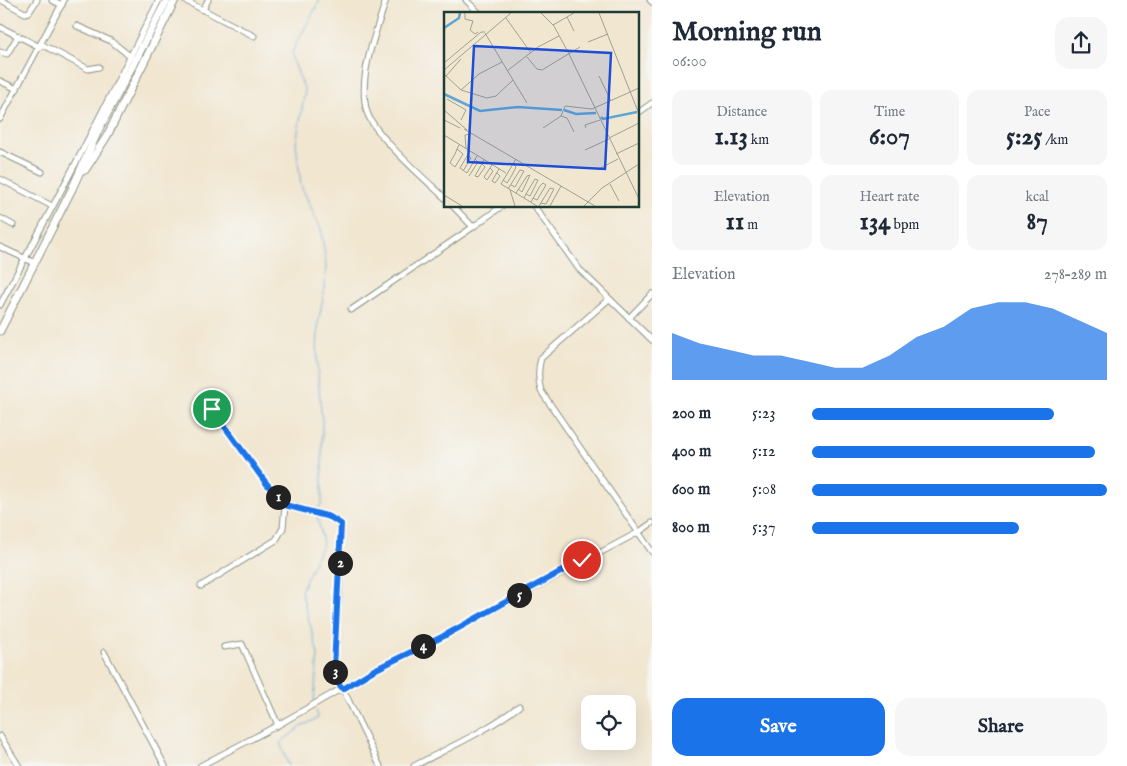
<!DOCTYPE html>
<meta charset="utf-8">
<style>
body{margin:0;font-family:"IM FELL English",serif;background:#f6f6f7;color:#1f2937;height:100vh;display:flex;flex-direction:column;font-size:19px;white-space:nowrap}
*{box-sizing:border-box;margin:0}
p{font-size:16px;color:#747a83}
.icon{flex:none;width:28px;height:28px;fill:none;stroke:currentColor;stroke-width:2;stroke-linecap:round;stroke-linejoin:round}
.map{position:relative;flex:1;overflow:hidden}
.panel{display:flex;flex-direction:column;background:#fff;width:475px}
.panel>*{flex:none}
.buttons{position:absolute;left:581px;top:695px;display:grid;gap:10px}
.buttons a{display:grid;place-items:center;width:55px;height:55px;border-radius:10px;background:#fff;box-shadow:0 5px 20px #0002;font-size:25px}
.pin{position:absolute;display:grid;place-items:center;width:42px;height:42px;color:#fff;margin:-21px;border:2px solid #fff;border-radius:50%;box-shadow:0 1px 5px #0007}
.km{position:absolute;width:25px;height:25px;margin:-12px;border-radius:50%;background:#222;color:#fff;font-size:14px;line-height:25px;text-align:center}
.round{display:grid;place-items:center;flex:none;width:52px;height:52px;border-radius:15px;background:#f6f6f7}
.headline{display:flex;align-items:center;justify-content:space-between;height:85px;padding:0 20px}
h1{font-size:28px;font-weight:700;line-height:38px}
.metrics{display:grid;grid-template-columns:repeat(3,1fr);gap:8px;height:85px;padding:5px 20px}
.metrics div{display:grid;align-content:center;border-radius:12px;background:#f6f6f7;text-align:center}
.metrics b{font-size:25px;font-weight:700}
.metrics small{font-size:14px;font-weight:400}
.metrics p{font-size:14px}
.chart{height:140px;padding:10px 20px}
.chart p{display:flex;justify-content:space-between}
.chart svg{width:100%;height:90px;margin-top:5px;fill:#1a73e8;opacity:.7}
.primary-button{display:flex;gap:10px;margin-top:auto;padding:10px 20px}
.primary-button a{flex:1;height:58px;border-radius:15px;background:#1a73e8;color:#fff;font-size:20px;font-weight:700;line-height:58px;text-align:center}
.primary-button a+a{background:#f6f6f7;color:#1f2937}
ul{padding:0 20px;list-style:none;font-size:16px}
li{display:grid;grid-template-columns:80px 60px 1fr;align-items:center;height:38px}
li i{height:12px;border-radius:6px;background:#1a73e8}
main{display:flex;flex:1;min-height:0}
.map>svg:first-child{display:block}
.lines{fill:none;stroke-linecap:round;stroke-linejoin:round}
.stream{stroke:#5ea6d5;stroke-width:1}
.minor-casing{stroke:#889282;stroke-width:7}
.major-casing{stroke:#889282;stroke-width:9}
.minor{stroke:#fff;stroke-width:5}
.major{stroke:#fff;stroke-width:7}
.route-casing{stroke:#fff;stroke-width:10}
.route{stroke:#1a73e8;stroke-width:6}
.inset-river{fill:none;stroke:#5ea6d5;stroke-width:2.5}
.inset-road{fill:none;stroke:#9da292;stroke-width:1}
.view{fill:#1d4ed8;fill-opacity:0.15;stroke:#1d4ed8;stroke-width:2.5}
.inset-edge{fill:none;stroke:#1f3d34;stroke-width:2.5}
</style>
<main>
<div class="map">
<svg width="652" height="766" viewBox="0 0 652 766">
<rect width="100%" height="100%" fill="#f6f6f2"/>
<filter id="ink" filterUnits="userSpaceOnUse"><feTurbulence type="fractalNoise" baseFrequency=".02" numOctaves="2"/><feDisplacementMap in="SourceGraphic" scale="10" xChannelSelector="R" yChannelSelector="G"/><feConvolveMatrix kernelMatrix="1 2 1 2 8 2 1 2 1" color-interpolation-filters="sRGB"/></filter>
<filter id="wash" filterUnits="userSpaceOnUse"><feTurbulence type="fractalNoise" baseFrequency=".0096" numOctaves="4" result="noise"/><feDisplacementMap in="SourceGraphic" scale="20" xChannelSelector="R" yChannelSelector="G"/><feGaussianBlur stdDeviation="1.12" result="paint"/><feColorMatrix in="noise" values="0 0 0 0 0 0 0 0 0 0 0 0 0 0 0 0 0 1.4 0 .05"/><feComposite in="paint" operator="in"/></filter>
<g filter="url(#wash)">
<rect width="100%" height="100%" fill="#f1e6d0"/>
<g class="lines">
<!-- stream -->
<g class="stream">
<polyline points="317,510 322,503 322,421 317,366 318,324 325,287 326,264 321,229 301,186 296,143 305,91 293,60 292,52 320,0"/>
<polyline points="314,701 318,654 301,591 323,543 317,515"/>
<polyline points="289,766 280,743 302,726 318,718 316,711"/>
</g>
</g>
</g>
<g filter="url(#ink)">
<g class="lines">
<defs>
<g id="minor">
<polyline points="1,0 25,13 29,12 37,0"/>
<polyline points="52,0 62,5"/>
<polyline points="184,0 254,36"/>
<path d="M386 0C376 32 357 78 367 112 374 135 427 181 446 199"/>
<polyline points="466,0 480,14"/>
<polyline points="650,0 652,2"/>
<polyline points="203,10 208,0"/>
<polyline points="77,26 111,41 131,57"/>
<polyline points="0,27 40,47"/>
<polyline points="41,44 88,69 99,67"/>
<polyline points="0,52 7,54 18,36"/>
<polyline points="0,81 17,89"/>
<polyline points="638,113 652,103"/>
<polyline points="0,119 64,0"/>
<polyline points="0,152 42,172"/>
<polyline points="0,179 52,206"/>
<polyline points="453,206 473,227 502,206"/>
<polyline points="534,206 579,269 652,340"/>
<polyline points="0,218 13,225"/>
<polyline points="0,247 35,263"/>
<path d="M609 299 541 358C538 368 538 380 541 391L652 552"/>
<polyline points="0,305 78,159 159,0"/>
<polyline points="351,310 473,227"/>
<polyline points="629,318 652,294"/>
<polyline points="212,409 266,483 285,505 330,517 341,524 339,594 335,640 335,676 343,689 380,766"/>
<polyline points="201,586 276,540 283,528 285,505"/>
<polyline points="224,647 242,644 278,725"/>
<polyline points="104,652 165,766"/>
<polyline points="0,736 19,766"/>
<polyline points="200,766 278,725 372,671 442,637 639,532 652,523"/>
<path d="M414 766C448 748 489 730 519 706"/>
</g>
<g id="major">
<polyline points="85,170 107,136 175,0"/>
<polyline points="0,331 72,189 99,129 167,0"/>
</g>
</defs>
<!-- minor casing -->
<use href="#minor" class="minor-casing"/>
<!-- major casing -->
<use href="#major" class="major-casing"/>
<!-- minor -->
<use href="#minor" class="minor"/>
<!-- major -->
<use href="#major" class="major"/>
</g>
</g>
<g class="lines" filter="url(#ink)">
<defs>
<path id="route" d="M212 409 266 483 285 505 330 517 341 524 334 668C335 676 337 683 343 689L372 671 442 637 582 560"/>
</defs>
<!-- route casing -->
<use href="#route" class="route-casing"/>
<!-- route -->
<use href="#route" class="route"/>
</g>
<!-- overview -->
<g transform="translate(444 12)">
<rect width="195" height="195" fill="#f1e6d0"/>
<path class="inset-river" d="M0 16 15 6 16 1M0 82 36 99 74 95 118 98M120 98 132 102 152 101M157 105 159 107 193 100"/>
<path class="inset-road" d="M21 1V7L29 9 26 18 31 22 34 20M97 1 110 14 125 42 195 187M155 1 195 102M123 5 130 19M62 6 87 41M109 13 130 1M144 30 164 22M83 45 93 57 98 58 136 35M0 51 37 20H41M0 58 67 1M63 59 94 35 115 24M0 62 17 78 43 86 52 84 69 68 41 21M2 64 17 47M155 64 167 89M69 68 83 91M17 78 35 62 58 50M3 87 22 98 17 108M0 98 23 118M117 104 123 106 130 120M0 108 16 116M99 116 117 104 121 94 148 97 195 76M142 116 141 113 156 108M20 117 151 194M0 123 62 161M165 126 195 111M13 137 19 142 11 155 6 151 8 147 11 142 13 137 15 133M22 137 21 123 27 122M141 138 165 127M26 139 16 156 23 161 33 144M172 142 195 131M72 147 57 172 93 194M38 152 41 155 34 165 31 164 40 148M46 156 49 159 43 168 40 165 48 153M153 158 174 147M19 159 27 146 24 143M53 161 56 164 51 171 48 169 55 157M25 164 34 150 31 147M59 168 63 171 68 163 72 155 69 152M166 172 175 189M64 177 76 158 80 159 71 175 67 173M66 178 71 194M72 181 83 164 86 163 78 180 74 177M0 183 18 194M80 186 82 182 91 167 94 168 86 184 82 182M87 190 96 174 99 171 102 173 93 188 89 186M95 194 106 176 110 177 102 192 97 191M106 194 117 174M140 194 158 176 195 152"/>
<path class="view" d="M30 34 167 41 161 157 24 150Z"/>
<rect width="195" height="195" class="inset-edge"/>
</g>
</svg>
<div class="buttons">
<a><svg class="icon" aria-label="locate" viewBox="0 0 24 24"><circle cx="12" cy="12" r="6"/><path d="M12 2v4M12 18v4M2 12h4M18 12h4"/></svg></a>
</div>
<div class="pin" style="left:212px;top:409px;background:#1e9e55"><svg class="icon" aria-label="arrive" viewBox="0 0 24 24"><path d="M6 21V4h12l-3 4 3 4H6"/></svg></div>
<div class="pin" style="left:582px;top:560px;background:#d93025"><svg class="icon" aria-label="check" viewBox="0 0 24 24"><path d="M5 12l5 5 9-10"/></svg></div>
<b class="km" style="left:278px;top:497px">1</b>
<b class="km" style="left:340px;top:563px">2</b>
<b class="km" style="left:335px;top:672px">3</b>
<b class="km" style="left:423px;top:646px">4</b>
<b class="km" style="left:519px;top:595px">5</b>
</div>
<section class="panel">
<div class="headline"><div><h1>Morning run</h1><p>06:00</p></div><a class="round"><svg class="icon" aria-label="share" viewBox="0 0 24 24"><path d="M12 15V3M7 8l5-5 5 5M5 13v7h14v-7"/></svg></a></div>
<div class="metrics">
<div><p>Distance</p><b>1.13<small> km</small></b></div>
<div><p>Time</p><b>6:07</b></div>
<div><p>Pace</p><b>5:25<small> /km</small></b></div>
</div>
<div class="metrics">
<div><p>Elevation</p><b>11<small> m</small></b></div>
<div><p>Heart rate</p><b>134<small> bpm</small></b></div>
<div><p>kcal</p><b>87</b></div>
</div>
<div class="chart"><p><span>Elevation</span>278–289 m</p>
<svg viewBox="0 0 160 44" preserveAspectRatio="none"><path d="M0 44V21L10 26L20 29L30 32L40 32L50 35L60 38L70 38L80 32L90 23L100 18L110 9L120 6L130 6L140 9L150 15L160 21V44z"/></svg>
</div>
<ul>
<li><b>200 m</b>5:23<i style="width:82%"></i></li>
<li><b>400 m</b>5:12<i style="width:96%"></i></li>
<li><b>600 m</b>5:08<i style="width:100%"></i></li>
<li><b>800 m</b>5:37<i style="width:70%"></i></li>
</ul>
<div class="primary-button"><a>Save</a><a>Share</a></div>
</section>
</main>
